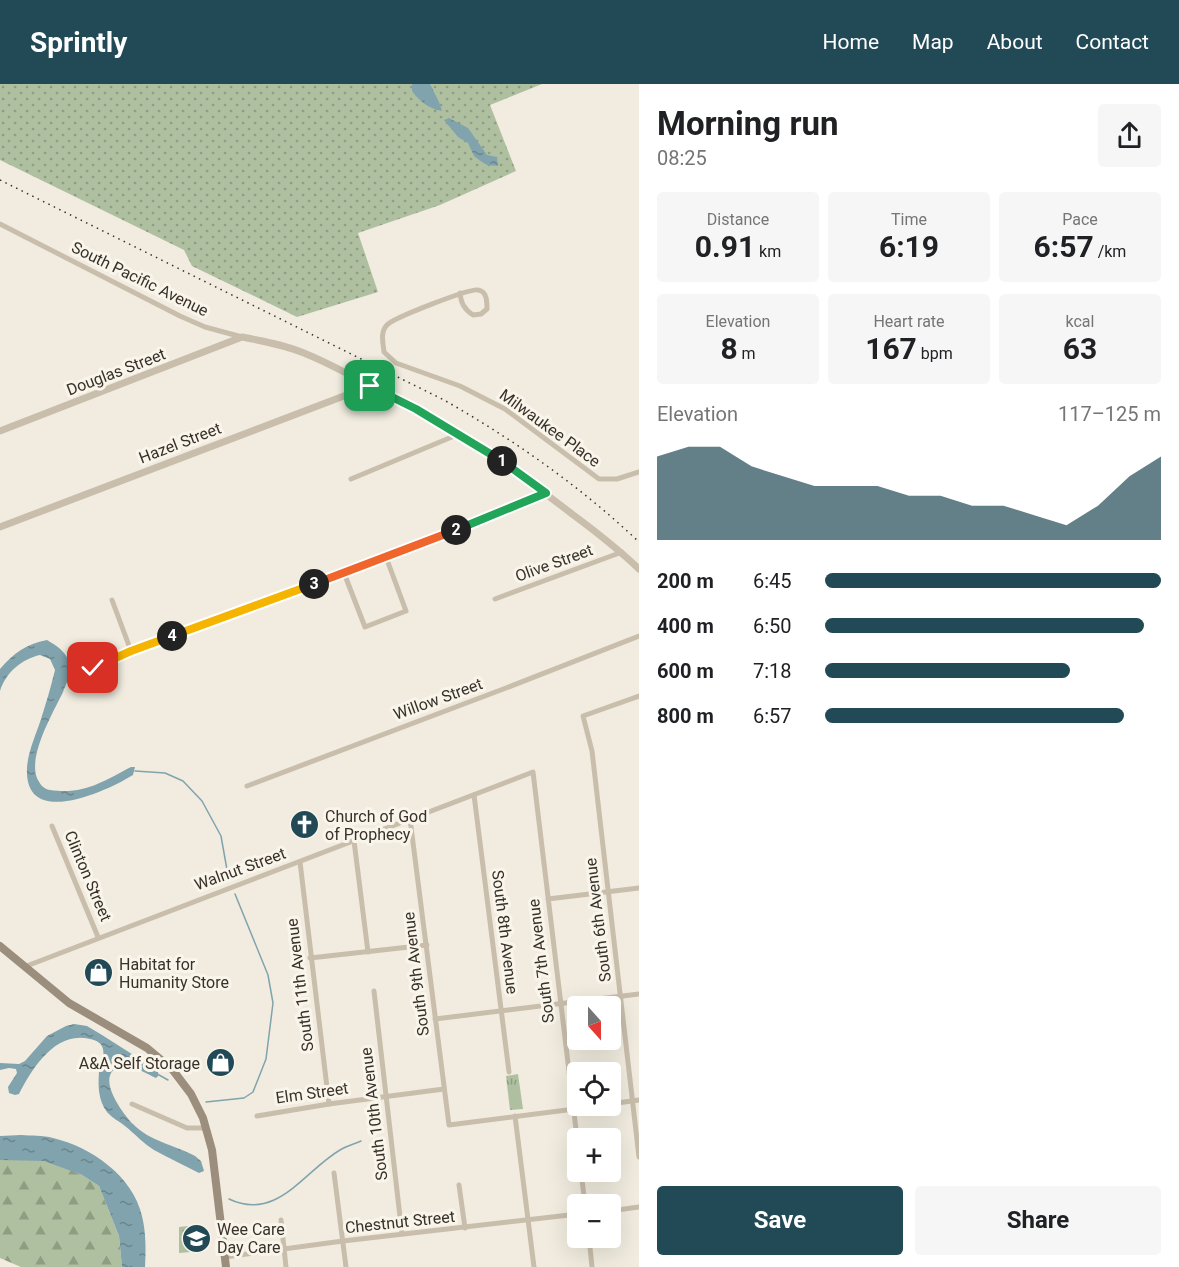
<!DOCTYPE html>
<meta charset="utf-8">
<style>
body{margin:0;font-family:Roboto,sans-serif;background:#f6f6f6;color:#202124;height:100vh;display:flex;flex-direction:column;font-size:22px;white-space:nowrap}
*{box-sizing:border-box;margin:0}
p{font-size:20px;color:#757577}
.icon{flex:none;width:33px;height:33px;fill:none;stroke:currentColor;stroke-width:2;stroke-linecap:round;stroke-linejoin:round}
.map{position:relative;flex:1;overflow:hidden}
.details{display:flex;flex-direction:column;background:#fff;width:540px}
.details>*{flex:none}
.needle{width:39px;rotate:159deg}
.controls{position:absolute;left:567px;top:912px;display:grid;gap:12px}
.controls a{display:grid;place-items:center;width:54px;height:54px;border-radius:6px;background:#fff;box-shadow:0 6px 24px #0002;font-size:30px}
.pin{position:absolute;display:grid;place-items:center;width:51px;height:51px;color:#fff;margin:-26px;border-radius:12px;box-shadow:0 3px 9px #0006}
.km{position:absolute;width:30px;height:30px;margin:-15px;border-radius:50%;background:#222;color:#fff;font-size:16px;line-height:30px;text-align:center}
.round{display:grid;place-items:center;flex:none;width:63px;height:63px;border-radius:6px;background:#f6f6f6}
.summary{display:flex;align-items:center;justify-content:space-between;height:102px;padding:0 18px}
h1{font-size:33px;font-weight:700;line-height:45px}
.stats{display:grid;grid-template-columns:repeat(3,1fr);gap:9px;height:102px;padding:6px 18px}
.stats div{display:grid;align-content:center;border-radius:6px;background:#f6f6f6;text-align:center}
.stats b{font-size:30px;font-weight:700}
.stats small{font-size:16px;font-weight:400}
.stats p{font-size:16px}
.chart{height:168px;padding:12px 18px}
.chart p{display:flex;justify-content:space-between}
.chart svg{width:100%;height:108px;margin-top:6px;fill:#224a56;opacity:.7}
.primary-button{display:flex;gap:12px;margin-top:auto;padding:12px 18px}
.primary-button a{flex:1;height:69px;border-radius:6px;background:#224a56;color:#fff;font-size:24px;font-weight:700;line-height:69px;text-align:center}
.primary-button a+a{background:#f6f6f6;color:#202124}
ul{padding:0 18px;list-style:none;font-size:20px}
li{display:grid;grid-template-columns:96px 72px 1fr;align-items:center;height:45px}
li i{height:15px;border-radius:8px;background:#224a56}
header{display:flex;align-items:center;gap:36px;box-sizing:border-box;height:84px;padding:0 30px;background:#224a56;color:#fff}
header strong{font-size:28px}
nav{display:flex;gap:33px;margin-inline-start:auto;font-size:21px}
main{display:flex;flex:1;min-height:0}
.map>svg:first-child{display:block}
.grass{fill:url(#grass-dots)}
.forest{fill:url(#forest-firs)}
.park{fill:url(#park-tufts)}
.water{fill:url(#water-ripples)}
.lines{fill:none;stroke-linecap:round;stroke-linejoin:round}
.stream{stroke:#80a3ad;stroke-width:1.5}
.minor{stroke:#c9beac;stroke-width:5}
.tertiary{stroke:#c9beac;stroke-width:7}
.secondary{stroke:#9c8e7d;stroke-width:8}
.rail{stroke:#37312a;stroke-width:1.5;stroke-dasharray:1.5 4.5;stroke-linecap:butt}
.split-1-casing{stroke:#fff;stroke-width:12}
.split-2-casing{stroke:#fff;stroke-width:12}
.split-3-casing{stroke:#fff;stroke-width:12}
.split-4-casing{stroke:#fff;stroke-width:12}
.split-5-casing{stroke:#fff;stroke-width:12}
.split-1{stroke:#22a559;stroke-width:8}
.split-2{stroke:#22a559;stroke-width:8}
.split-3{stroke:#f0652b;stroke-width:8}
.split-4{stroke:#f5b400;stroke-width:8}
.split-5{stroke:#f5b400;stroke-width:8}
.labels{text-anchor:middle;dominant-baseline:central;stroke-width:6;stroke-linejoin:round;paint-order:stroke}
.street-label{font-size:16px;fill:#37312a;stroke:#f9f5eb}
.poi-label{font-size:16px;fill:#37312a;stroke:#f9f5eb;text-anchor:start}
</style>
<header>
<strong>Sprintly</strong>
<nav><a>Home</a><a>Map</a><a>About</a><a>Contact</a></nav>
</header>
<main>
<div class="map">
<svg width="639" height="1183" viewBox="0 0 639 1183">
<defs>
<pattern id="grass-dots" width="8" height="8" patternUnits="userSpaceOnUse" patternTransform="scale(1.5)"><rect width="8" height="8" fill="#afc0a0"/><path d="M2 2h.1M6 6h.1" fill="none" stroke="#8f9d83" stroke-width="1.8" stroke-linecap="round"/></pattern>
<pattern id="forest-firs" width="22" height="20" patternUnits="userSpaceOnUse" patternTransform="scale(1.5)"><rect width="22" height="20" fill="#afc0a0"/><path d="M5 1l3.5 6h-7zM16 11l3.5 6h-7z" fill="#8f9d83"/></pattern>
<pattern id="park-tufts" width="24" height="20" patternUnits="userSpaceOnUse" patternTransform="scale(1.5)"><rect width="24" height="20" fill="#afc0a0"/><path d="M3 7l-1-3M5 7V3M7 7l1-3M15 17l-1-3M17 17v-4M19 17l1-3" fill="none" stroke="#8f9d83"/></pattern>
<pattern id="water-ripples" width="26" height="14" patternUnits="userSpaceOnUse" patternTransform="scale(1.5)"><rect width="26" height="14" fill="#80a3ad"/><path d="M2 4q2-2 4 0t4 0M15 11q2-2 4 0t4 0" fill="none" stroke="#6a858d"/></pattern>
</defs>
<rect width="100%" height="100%" fill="#f1ecdf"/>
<!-- grass -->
<polygon class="grass" points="0,0 542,0 490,21 516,87 440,121 358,149 378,208 297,233 192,182 184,166 0,76"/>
<!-- forest -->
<polygon class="forest" points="0,1076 44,1076 82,1091 99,1102 119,1152 122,1183 21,1183 0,1174"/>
<!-- park -->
<g class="park">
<polygon points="518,990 523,1025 510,1026 506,992"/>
<polygon points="188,1142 191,1168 179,1169 179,1143"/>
</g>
<!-- water -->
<g class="water">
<path d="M412 0H430L439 18 442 27C428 24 420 18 412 7Z"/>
<polygon points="449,34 468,44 487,71 497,73 498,82 487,81 482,78 474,72 468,59 458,53 444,36"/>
<path d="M47 556C60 564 70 570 70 587 70 593 65 602 63 608 53 629 28 671 37 694 40 700 43 705 50 706 84 711 102 698 131 683H135L133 691C107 707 24 746 27 684 28 667 36 651 41 635 46 619 51 603 55 586L50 575 40 571C22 575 6 588 0 607V585C14 569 26 560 47 556Z"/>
<path d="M74 940 87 942 102 951 157 986 159 991 156 994C147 990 131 980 121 982 93 990 123 1030 133 1040 149 1057 175 1061 195 1072L201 1077 204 1087 199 1089C184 1081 168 1074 154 1066 143 1059 135 1050 125 1042 119 1037 112 1034 107 1028 98 1016 98 1002 99 988 100 981 105 973 103 965 102 959 96 956 90 955 56 946 32 984 19 1010L15 1011 9 1009 8 1003 17 989 16 985 9 984 0 986V979L19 980 25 977 47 952 66 942Z"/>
<path d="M21 1051C31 1052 43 1051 53 1054 91 1063 133 1092 142 1132 146 1148 146 1167 145 1183H122L119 1152 99 1102 82 1091 44 1077 0 1076V1052Z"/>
</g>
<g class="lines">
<!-- stream -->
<g class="stream">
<polyline points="135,687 165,689 183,697 202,717 221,752 229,797"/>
<polyline points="159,991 168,996"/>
<polyline points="206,1018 244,1014 253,1008 266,975 273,919 268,891 235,810"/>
<path d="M229 1115C277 1138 304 1087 340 1066 347 1062 354 1060 361 1057"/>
</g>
<!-- minor -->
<g class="minor">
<polyline points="0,140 180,232 205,243 242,253"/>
<path d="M460 209C461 219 464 225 473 231L481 230 487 225C487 218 487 207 478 206 470 204 393 234 387 241 380 248 383 259 384 268L396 279 460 302 505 325 599 395H617L639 388"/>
<polyline points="351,395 459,350"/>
<polyline points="344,489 365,543 406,527 386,473"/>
<polyline points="495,515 622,468"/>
<polyline points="112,516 131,567"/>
<polyline points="93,584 131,567 344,489 546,409"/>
<polyline points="639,612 583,632 592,667 639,1073"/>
<polyline points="247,702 506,604 639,552"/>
<polyline points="474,711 509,988"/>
<polyline points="410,735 449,1041 598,1022"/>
<polyline points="52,742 98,853"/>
<polyline points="354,757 368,868"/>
<polyline points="300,778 329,1020"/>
<polyline points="548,815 639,804"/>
<polyline points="310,874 427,861"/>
<polyline points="24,883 533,688 578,1062"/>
<polyline points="374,907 402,1150"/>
<polyline points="435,935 639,910"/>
<polyline points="132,1020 187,1044 206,1044"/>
<polyline points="610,1020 639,1016"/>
<polyline points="257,1032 329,1020 444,1005"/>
<polyline points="515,1032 534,1183"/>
<polyline points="581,1088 585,1120"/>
<polyline points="334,1089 346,1183"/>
<polyline points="459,1101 465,1144"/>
<polyline points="610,1127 639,1123"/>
<polyline points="281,1136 286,1183"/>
<polyline points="589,1154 592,1183"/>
<polyline points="225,1173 343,1157 578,1130"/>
</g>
<!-- tertiary -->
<g class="tertiary">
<path d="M0 347 242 253C263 257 284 261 304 269 329 279 353 293 377 305 447 340 511 382 572 430 595 447 618 465 639 485"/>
<polyline points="0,443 370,302"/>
</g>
<!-- secondary -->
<polyline class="secondary" points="0,862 69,919 147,964 172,985 191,1010 203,1034 212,1066 226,1183"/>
<!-- rail -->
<path class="rail" d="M0 96 444 316C514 356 580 402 639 458"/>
</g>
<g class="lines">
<defs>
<polyline id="split-1" points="370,302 416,325 502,377"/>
<polyline id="split-2" points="456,446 546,409 502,377"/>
<polyline id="split-3" points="314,500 456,446"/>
<polyline id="split-4" points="172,552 314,500"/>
<polyline id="split-5" points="93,584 131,567 172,552"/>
</defs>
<!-- split-1 casing -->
<use href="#split-1" class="split-1-casing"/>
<!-- split-2 casing -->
<use href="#split-2" class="split-2-casing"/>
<!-- split-3 casing -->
<use href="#split-3" class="split-3-casing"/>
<!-- split-4 casing -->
<use href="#split-4" class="split-4-casing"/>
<!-- split-5 casing -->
<use href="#split-5" class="split-5-casing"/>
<!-- split-1 -->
<use href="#split-1" class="split-1"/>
<!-- split-2 -->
<use href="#split-2" class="split-2"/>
<!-- split-3 -->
<use href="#split-3" class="split-3"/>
<!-- split-4 -->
<use href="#split-4" class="split-4"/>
<!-- split-5 -->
<use href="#split-5" class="split-5"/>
</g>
<!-- icons -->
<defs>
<symbol id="church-disc" viewBox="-11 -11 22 22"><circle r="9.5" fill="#224a56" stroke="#f9f5eb"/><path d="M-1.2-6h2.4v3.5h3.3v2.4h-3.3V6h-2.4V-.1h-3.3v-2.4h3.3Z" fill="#fff"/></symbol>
<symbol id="shop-disc" viewBox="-11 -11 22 22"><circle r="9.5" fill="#224a56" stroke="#f9f5eb"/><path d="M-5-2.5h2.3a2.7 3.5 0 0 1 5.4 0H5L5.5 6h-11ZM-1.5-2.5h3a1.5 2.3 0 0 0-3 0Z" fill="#fff"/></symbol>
<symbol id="school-disc" viewBox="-11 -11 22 22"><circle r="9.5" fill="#224a56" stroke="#f9f5eb"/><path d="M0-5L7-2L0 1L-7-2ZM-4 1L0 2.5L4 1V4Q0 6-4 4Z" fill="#fff"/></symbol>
</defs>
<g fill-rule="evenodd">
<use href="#church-disc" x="288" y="724" width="33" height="33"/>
<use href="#shop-disc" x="82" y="872" width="33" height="33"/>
<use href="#shop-disc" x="204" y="962" width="33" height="33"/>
<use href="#school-disc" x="180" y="1138" width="33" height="33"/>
</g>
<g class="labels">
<!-- street labels -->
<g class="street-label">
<text transform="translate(140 195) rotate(26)">South Pacific Avenue</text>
<text transform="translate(116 288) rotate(-21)">Douglas Street</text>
<text transform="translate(550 344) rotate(36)">Milwaukee Place</text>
<text transform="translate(180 359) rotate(-21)">Hazel Street</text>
<text transform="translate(554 479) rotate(-20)">Olive Street</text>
<text transform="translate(438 615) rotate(-20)">Willow Street</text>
<text transform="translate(240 785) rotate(-20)">Walnut Street</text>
<text transform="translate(88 792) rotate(67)">Clinton Street</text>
<text transform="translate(598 836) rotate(-97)">South 6th Avenue</text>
<text transform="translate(505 848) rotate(83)">South 8th Avenue</text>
<text transform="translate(541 877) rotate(-97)">South 7th Avenue</text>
<text transform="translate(416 890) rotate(-97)">South 9th Avenue</text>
<text transform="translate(300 901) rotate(-97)">South 11th Avenue</text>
<text transform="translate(312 1009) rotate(-8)">Elm Street</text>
<text transform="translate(374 1030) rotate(-97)">South 10th Avenue</text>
<text transform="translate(400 1138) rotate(-6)">Chestnut Street</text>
</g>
<!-- poi labels -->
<g class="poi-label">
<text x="325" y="732">Church of God<tspan x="325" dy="18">of Prophecy</tspan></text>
<text x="119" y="880">Habitat for<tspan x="119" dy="18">Humanity Store</tspan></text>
<text x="200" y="979" text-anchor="end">A&amp;A Self Storage</text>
<text x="217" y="1145">Wee Care<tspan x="217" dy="18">Day Care</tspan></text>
</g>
</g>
</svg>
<div class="controls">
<a><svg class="needle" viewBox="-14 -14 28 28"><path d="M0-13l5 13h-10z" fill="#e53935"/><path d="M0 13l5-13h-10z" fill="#757577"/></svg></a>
<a><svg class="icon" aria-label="locate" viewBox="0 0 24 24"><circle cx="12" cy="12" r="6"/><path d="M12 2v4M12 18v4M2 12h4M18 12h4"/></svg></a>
<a>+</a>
<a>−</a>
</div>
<div class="pin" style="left:370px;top:302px;background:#1e9e55"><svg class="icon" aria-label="arrive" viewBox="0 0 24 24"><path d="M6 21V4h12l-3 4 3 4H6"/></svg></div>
<div class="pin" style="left:93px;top:584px;background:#d93025"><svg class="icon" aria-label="check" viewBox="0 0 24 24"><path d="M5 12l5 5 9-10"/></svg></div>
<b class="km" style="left:502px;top:377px">1</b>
<b class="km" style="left:456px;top:446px">2</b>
<b class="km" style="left:314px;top:500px">3</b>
<b class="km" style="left:172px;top:552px">4</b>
</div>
<section class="details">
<div class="summary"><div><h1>Morning run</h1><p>08:25</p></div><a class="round"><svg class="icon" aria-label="share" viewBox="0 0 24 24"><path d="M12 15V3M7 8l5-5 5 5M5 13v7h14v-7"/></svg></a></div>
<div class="stats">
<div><p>Distance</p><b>0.91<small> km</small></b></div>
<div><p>Time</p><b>6:19</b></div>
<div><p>Pace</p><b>6:57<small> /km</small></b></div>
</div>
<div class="stats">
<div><p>Elevation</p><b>8<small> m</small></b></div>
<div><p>Heart rate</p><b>167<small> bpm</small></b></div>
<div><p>kcal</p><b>63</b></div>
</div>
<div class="chart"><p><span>Elevation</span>117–125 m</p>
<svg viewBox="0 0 160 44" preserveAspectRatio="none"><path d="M0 44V10L10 6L20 6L30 14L40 18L50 22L60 22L70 22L80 26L90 26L100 30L110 30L120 34L130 38L140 30L150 18L160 10V44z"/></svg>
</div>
<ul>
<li><b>200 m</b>6:45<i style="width:100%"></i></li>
<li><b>400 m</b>6:50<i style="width:95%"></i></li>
<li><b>600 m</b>7:18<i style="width:73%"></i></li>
<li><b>800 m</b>6:57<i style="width:89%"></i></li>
</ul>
<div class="primary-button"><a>Save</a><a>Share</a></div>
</section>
</main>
